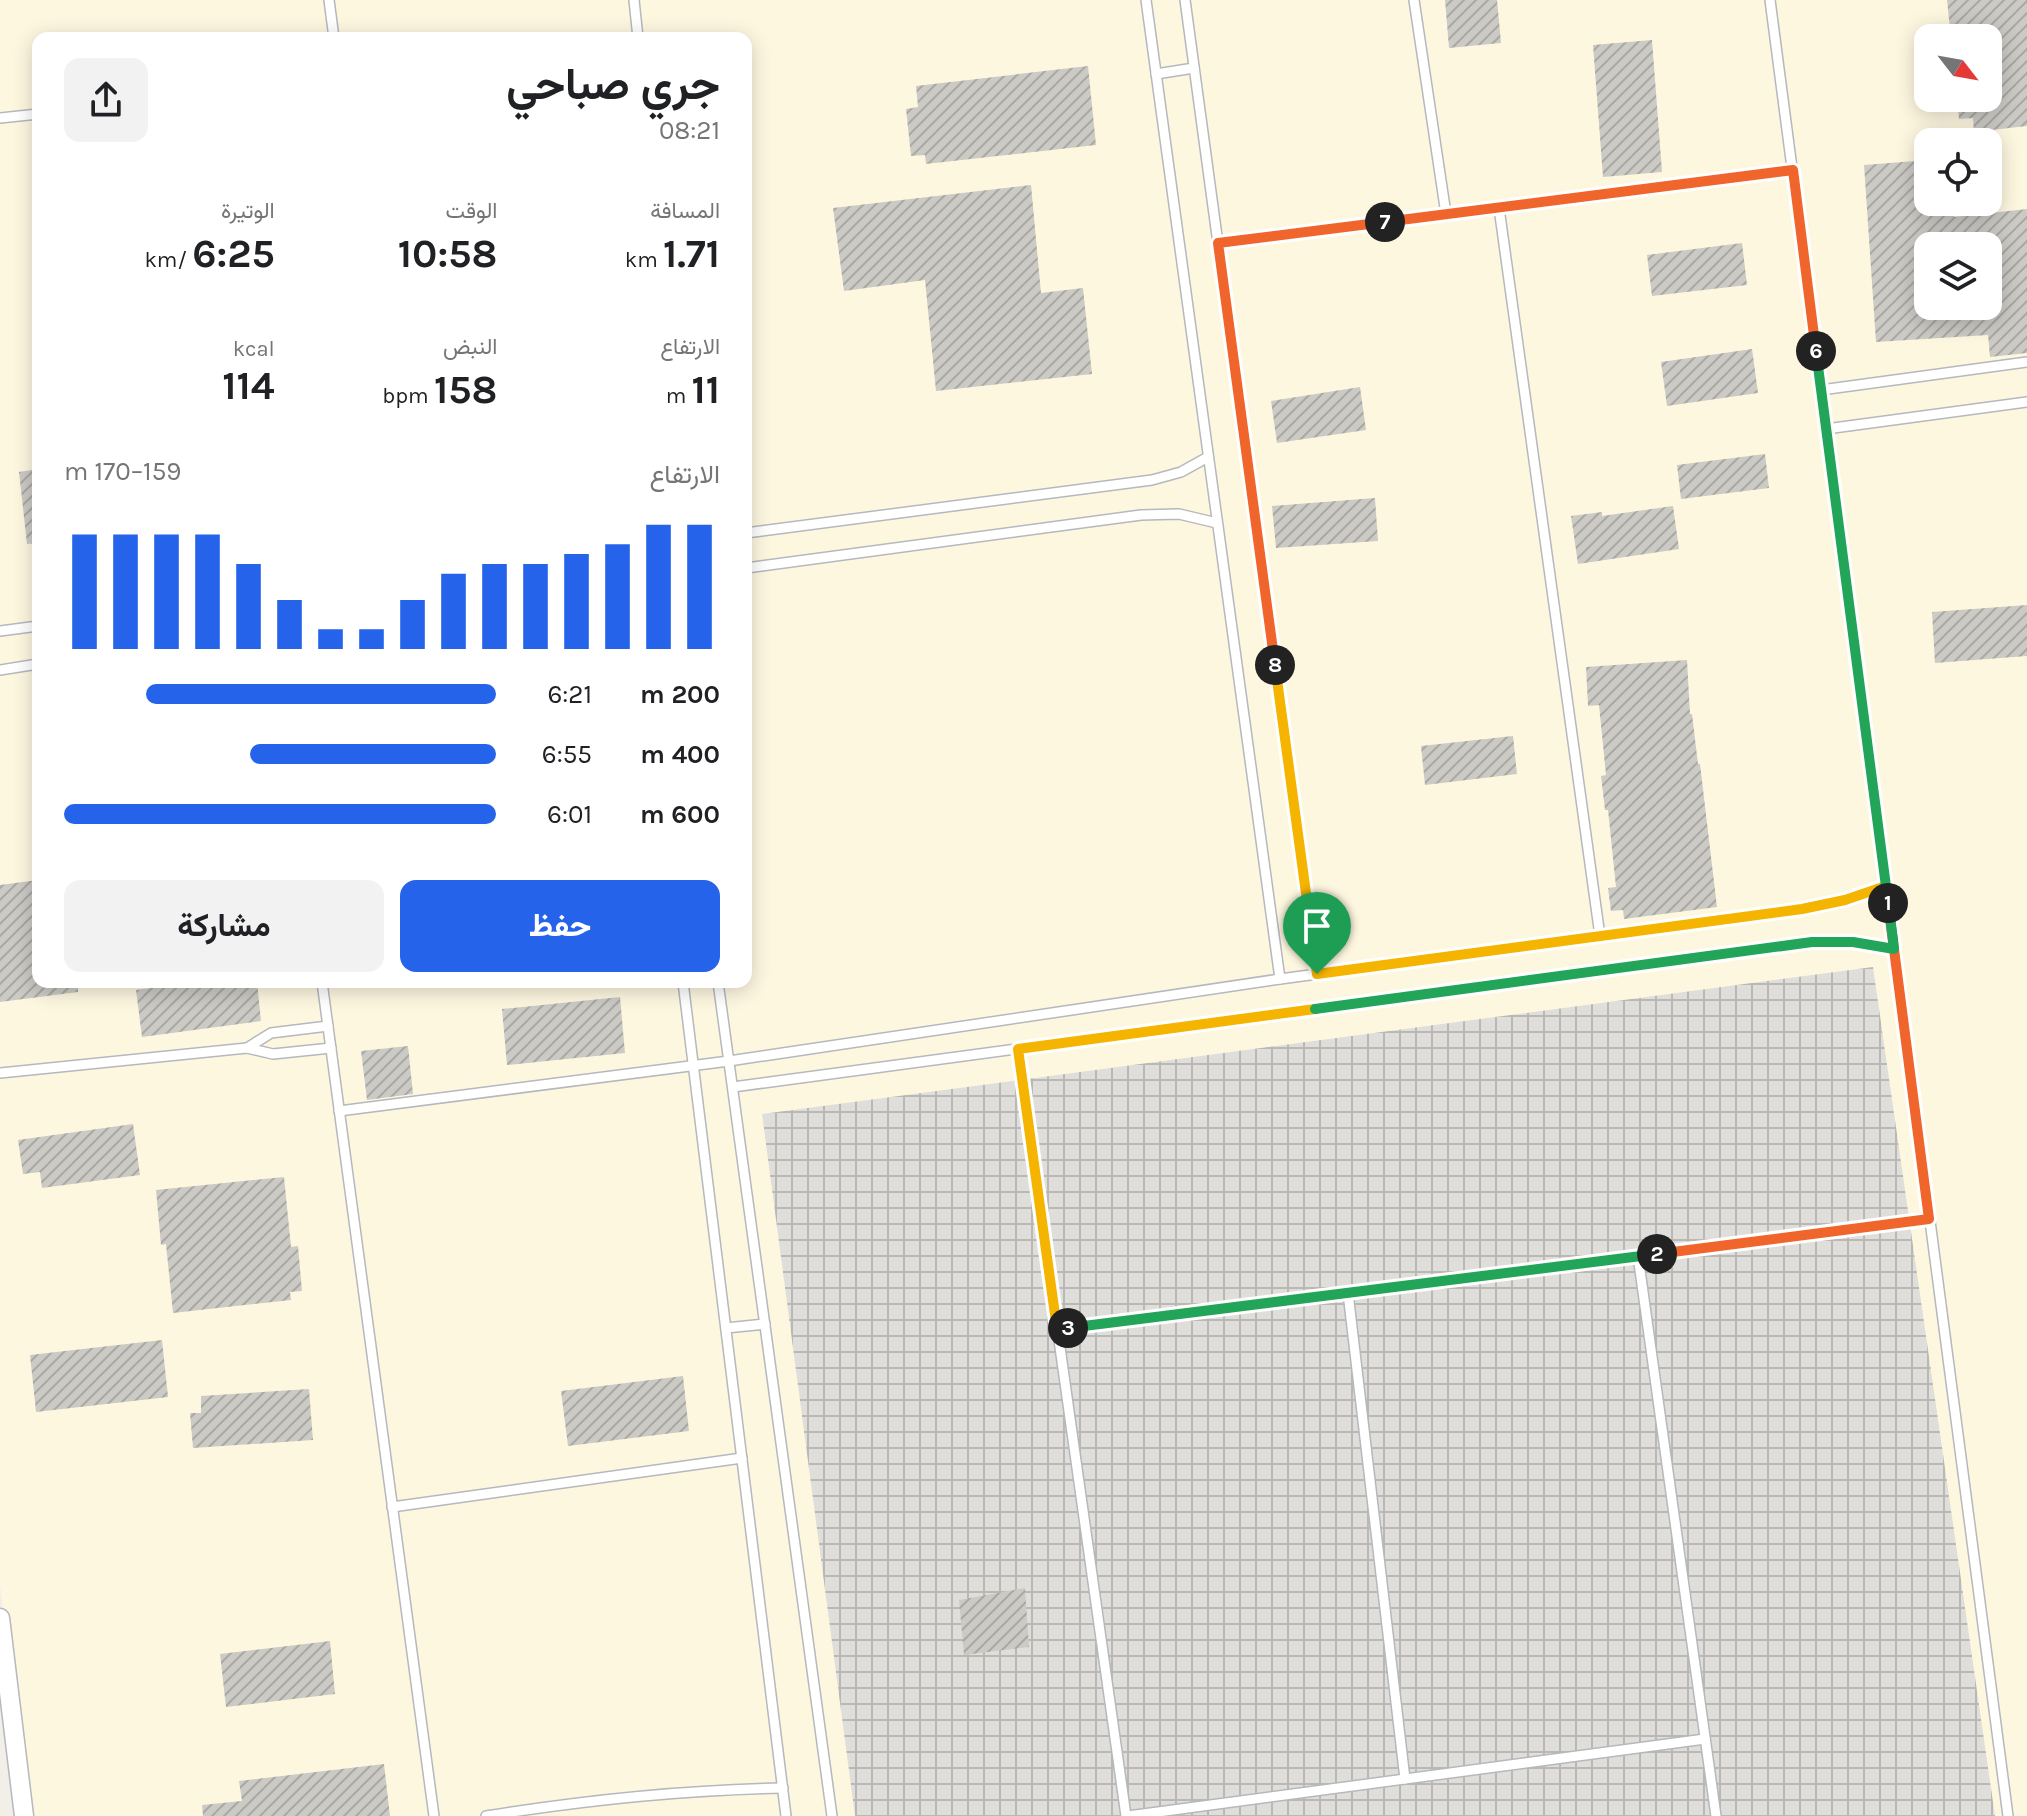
<!DOCTYPE html>
<html lang="ar">
<meta charset="utf-8">
<style>
body{margin:0;font-family:Karla,Vazirmatn,sans-serif;background:#f2f2f2;color:#202124;direction:rtl;height:100vh;display:flex;flex-direction:column;font-size:30px;white-space:nowrap}
*{box-sizing:border-box;margin:0}
p{font-size:26px;color:#757577}
.icon{flex:none;width:44px;height:44px;fill:none;stroke:currentColor;stroke-width:2;stroke-linecap:round;stroke-linejoin:round}
.map{position:relative;flex:1;overflow:hidden;direction:ltr}
.details{position:absolute;left:32px;top:32px;width:720px;height:956px;display:flex;flex-direction:column;background:#fff;border-radius:16px;box-shadow:0 4px 20px #0003;direction:rtl}
.details>*{flex:none}
.needle{width:52px;rotate:121deg}
.buttons{position:absolute;left:1914px;top:24px;display:grid;gap:16px}
.buttons a{display:grid;place-items:center;width:88px;height:88px;border-radius:16px;background:#fff;box-shadow:0 4px 20px #0003;font-size:40px}
.pin{position:absolute;display:grid;place-items:center;width:68px;height:68px;color:#fff;margin:-82px -34px;border-radius:50% 50% 50% 0;rotate:-45deg;box-shadow:0 0 8px #0007}
.pin .icon{rotate:45deg}
.km{position:absolute;width:40px;height:40px;margin:-20px;border-radius:50%;background:#222;color:#fff;font-size:22px;line-height:40px;text-align:center}
.round{display:grid;place-items:center;flex:none;width:84px;height:84px;border-radius:16px;background:#f2f2f2}
.head{display:flex;align-items:center;justify-content:space-between;height:136px;padding:0 32px}
h1{font-size:44px;font-weight:700;line-height:60px}
.stats{display:grid;grid-template-columns:repeat(3,1fr);gap:12px;height:136px;padding:8px 32px}
.stats div{display:grid;align-content:center}
.stats b{font-size:40px;font-weight:700}
.stats small{font-size:22px;font-weight:400}
.stats p{font-size:22px}
.chart{height:224px;padding:16px 32px}
.chart p{display:flex;justify-content:space-between}
.chart svg{width:100%;height:144px;margin-top:8px;stroke:#2563eb;stroke-width:6}
.cta{display:flex;gap:16px;margin-top:auto;padding:16px 32px}
.cta a{flex:1;height:92px;border-radius:16px;background:#2563eb;color:#fff;font-size:32px;font-weight:700;line-height:92px;text-align:center}
.cta a+a{background:#f2f2f2;color:#202124}
ul{padding:0 32px;list-style:none;font-size:26px}
li{display:grid;grid-template-columns:128px 96px 1fr;align-items:center;height:60px}
li i{height:20px;border-radius:10px;background:#2563eb}
.map>svg:first-child{display:block}
.commercial{fill:#fef7e0;fill-rule:evenodd}
.industrial{fill:url(#industrial-grid)}
.building{fill:url(#building-hatch);fill-rule:evenodd}
.lines{fill:none;stroke-linecap:round;stroke-linejoin:round}
.service-casing{stroke:#b5b8bc;stroke-width:12}
.minor-casing{stroke:#b5b8bc;stroke-width:21}
.service{stroke:#fff;stroke-width:9}
.minor{stroke:#fff;stroke-width:18}
.split-1-casing{stroke:#fff;stroke-width:16}
.split-2-casing{stroke:#fff;stroke-width:16}
.split-3-casing{stroke:#fff;stroke-width:16}
.split-4-casing{stroke:#fff;stroke-width:16}
.split-5-casing{stroke:#fff;stroke-width:16}
.split-6-casing{stroke:#fff;stroke-width:16}
.split-7-casing{stroke:#fff;stroke-width:16}
.split-8-casing{stroke:#fff;stroke-width:16}
.split-9-casing{stroke:#fff;stroke-width:16}
.split-1{stroke:#f5b400;stroke-width:10}
.split-2{stroke:#f0652b;stroke-width:10}
.split-3{stroke:#22a559;stroke-width:10}
.split-4{stroke:#f5b400;stroke-width:10}
.split-5{stroke:#22a559;stroke-width:10}
.split-6{stroke:#22a559;stroke-width:10}
.split-7{stroke:#f0652b;stroke-width:10}
.split-8{stroke:#f0652b;stroke-width:10}
.split-9{stroke:#f5b400;stroke-width:10}
</style>
<div class="map">
<svg width="2027" height="1816" viewBox="0 0 2027 1816">
<defs>
<pattern id="industrial-grid" width="8" height="8" patternUnits="userSpaceOnUse" patternTransform="scale(2)"><rect width="8" height="8" fill="#e0deda"/><path d="M0 4h8M4 0v8" fill="none" stroke="#b9b8b5"/></pattern>
<pattern id="building-hatch" width="6" height="6" patternUnits="userSpaceOnUse" patternTransform="scale(2)"><rect width="6" height="6" fill="#cccac5"/><path d="M-1 1l2-2M0 6l6-6M5 7l2-2" fill="none" stroke="#a9a8a4"/></pattern>
</defs>
<rect width="100%" height="100%" fill="#f1efe8"/>
<!-- commercial -->
<path class="commercial" d="M0 0H2027V1816H30L0 1586ZM38 38H746V982H38ZM1928 38H1988V98H1928ZM1928 142H1988V202H1928ZM1928 246H1988V306H1928Z"/>
<!-- industrial -->
<polygon class="industrial" points="1873,967 1995,1816 855,1816 762,1114"/>
<!-- building -->
<g class="building">
<polygon points="1445,0 1497,0 1501,43 1449,48"/>
<polygon points="1947,0 2027,0 2027,126 1974,132 1973,118 1959,119 1957,98 1988,98 1988,38 1951,38"/>
<polygon points="1652,40 1662,172 1603,177 1593,45"/>
<polygon points="1088,66 1096,145 926,164 925,155 911,156 906,109 918,107 916,86"/>
<path d="M1928 160V202H1953L1954 217 2027 209V353L1990 357 1988 335 1876 342 1864 165ZM1928 246H1988V306H1928Z"/>
<polygon points="1031,185 1041,293 1083,288 1092,374 936,391 925,280 844,291 833,208"/>
<polygon points="1742,243 1747,285 1652,296 1647,255"/>
<polygon points="1752,349 1758,393 1667,406 1661,362"/>
<polygon points="1360,387 1366,430 1277,443 1271,401"/>
<polygon points="1765,454 1769,488 1681,499 1677,465"/>
<polygon points="38,469 38,543 27,544 19,472"/>
<polygon points="1375,498 1378,541 1276,548 1272,506"/>
<polygon points="1673,506 1679,549 1578,564 1571,516 1602,512 1602,516"/>
<polygon points="2027,605 2027,656 1935,663 1932,612"/>
<polygon points="1687,660 1690,714 1692,714 1698,764 1700,764 1717,907 1624,919 1623,910 1611,911 1608,888 1616,887 1608,810 1605,810 1601,776 1606,775 1599,705 1588,706 1586,667"/>
<polygon points="1513,736 1517,774 1425,785 1421,746"/>
<polygon points="38,880 38,982 78,982 78,992 0,1002 0,885"/>
<polygon points="193,982 257,982 261,1021 142,1037 136,990"/>
<polygon points="620,997 625,1053 507,1065 502,1009"/>
<polygon points="408,1046 413,1094 367,1100 361,1051"/>
<polygon points="133,1124 140,1175 42,1188 40,1172 23,1174 18,1140"/>
<polygon points="284,1177 291,1247 298,1246 302,1291 290,1292 291,1300 173,1313 166,1244 161,1245 156,1190"/>
<polygon points="162,1340 168,1397 36,1412 30,1355"/>
<polygon points="683,1376 689,1431 568,1446 561,1391"/>
<polygon points="309,1389 313,1440 193,1448 190,1413 201,1413 201,1396"/>
<polygon points="1025,1588 1029,1647 964,1655 959,1600"/>
<polygon points="330,1641 335,1694 226,1707 220,1654"/>
<polygon points="384,1764 390,1816 203,1816 202,1805 242,1801 239,1781"/>
</g>
<g class="lines">
<defs>
<g id="service">
<polyline points="329,0 334,38"/>
<polyline points="634,0 638,38"/>
<polyline points="1146,0 1280,979"/>
<polyline points="1185,0 1317,974"/>
<polyline points="1414,0 1446,214"/>
<polyline points="1770,0 2008,1816"/>
<polyline points="1156,74 1194,68"/>
<polyline points="0,118 38,114"/>
<polyline points="1499,208 1600,936"/>
<polyline points="1218,243 1793,170"/>
<polyline points="1821,390 2027,362"/>
<polyline points="1826,429 2027,402"/>
<polyline points="746,533 1152,480 1181,472 1208,457"/>
<polyline points="746,568 1141,515 1179,514 1217,523"/>
<polyline points="0,631 38,626"/>
<polyline points="0,670 38,664"/>
<polyline points="322,982 434,1816"/>
<polyline points="683,982 786,1816"/>
<polyline points="718,982 832,1816"/>
<polyline points="247,1048 271,1033 328,1026"/>
<polyline points="1018,1049 1126,1816"/>
<polyline points="0,1073 247,1048 273,1054 331,1048"/>
<polyline points="733,1087 1812,942 1853,942 1894,949"/>
<polyline points="339,1111 729,1061 1280,979 1802,909 1845,900 1886,886"/>
<polyline points="1638,1256 1716,1816"/>
<polyline points="1348,1293 1405,1779"/>
<polyline points="726,1328 765,1324"/>
<polyline points="1057,1329 1929,1219"/>
<polyline points="392,1507 742,1458"/>
<path d="M486 1816C586 1800 681 1790 783 1788"/>
<polyline points="1128,1816 1705,1739"/>
</g>
<polyline id="minor" points="0,1618 24,1816"/>
</defs>
<!-- service casing -->
<use href="#service" class="service-casing"/>
<!-- minor casing -->
<use href="#minor" class="minor-casing"/>
<!-- service -->
<use href="#service" class="service"/>
<!-- minor -->
<use href="#minor" class="minor"/>
</g>
<g class="lines">
<defs>
<polyline id="split-1" points="1317,974 1802,909 1845,900 1886,886 1888,903"/>
<polyline id="split-2" points="1657,1254 1929,1219 1888,903"/>
<polyline id="split-3" points="1068,1328 1657,1254"/>
<polyline id="split-4" points="1068,1328 1057,1329 1018,1049 1315,1009"/>
<polyline id="split-5" points="1315,1009 1812,942 1853,942 1894,949 1893,940"/>
<polyline id="split-6" points="1816,351 1893,940"/>
<polyline id="split-7" points="1385,222 1793,170 1816,351"/>
<polyline id="split-8" points="1275,665 1218,243 1385,222"/>
<polyline id="split-9" points="1275,665 1317,974"/>
</defs>
<!-- split-1 casing -->
<use href="#split-1" class="split-1-casing"/>
<!-- split-2 casing -->
<use href="#split-2" class="split-2-casing"/>
<!-- split-3 casing -->
<use href="#split-3" class="split-3-casing"/>
<!-- split-4 casing -->
<use href="#split-4" class="split-4-casing"/>
<!-- split-5 casing -->
<use href="#split-5" class="split-5-casing"/>
<!-- split-6 casing -->
<use href="#split-6" class="split-6-casing"/>
<!-- split-7 casing -->
<use href="#split-7" class="split-7-casing"/>
<!-- split-8 casing -->
<use href="#split-8" class="split-8-casing"/>
<!-- split-9 casing -->
<use href="#split-9" class="split-9-casing"/>
<!-- split-1 -->
<use href="#split-1" class="split-1"/>
<!-- split-2 -->
<use href="#split-2" class="split-2"/>
<!-- split-3 -->
<use href="#split-3" class="split-3"/>
<!-- split-4 -->
<use href="#split-4" class="split-4"/>
<!-- split-5 -->
<use href="#split-5" class="split-5"/>
<!-- split-6 -->
<use href="#split-6" class="split-6"/>
<!-- split-7 -->
<use href="#split-7" class="split-7"/>
<!-- split-8 -->
<use href="#split-8" class="split-8"/>
<!-- split-9 -->
<use href="#split-9" class="split-9"/>
</g>
</svg>
<div class="buttons">
<a><svg class="needle" viewBox="-14 -14 28 28"><path d="M0-13l5 13h-10z" fill="#e53935"/><path d="M0 13l5-13h-10z" fill="#757577"/></svg></a>
<a><svg class="icon" aria-label="locate" viewBox="0 0 24 24"><circle cx="12" cy="12" r="6"/><path d="M12 2v4M12 18v4M2 12h4M18 12h4"/></svg></a>
<a><svg class="icon" aria-label="layers" viewBox="0 0 24 24"><path d="M12 4l9 5-9 5-9-5zM3 14l9 5 9-5"/></svg></a>
</div>
<div class="pin" style="left:1317px;top:974px;background:#1e9e55"><svg class="icon" aria-label="arrive" viewBox="0 0 24 24"><path d="M6 21V4h12l-3 4 3 4H6"/></svg></div>
<b class="km" style="left:1888px;top:903px">1</b>
<b class="km" style="left:1657px;top:1254px">2</b>
<b class="km" style="left:1068px;top:1328px">3</b>
<b class="km" style="left:1816px;top:351px">6</b>
<b class="km" style="left:1385px;top:222px">7</b>
<b class="km" style="left:1275px;top:665px">8</b>
<section class="details">
<div class="head"><div><h1>جري صباحي</h1><p>08:21</p></div><a class="round"><svg class="icon" aria-label="share" viewBox="0 0 24 24"><path d="M12 15V3M7 8l5-5 5 5M5 13v7h14v-7"/></svg></a></div>
<div class="stats">
<div><p>المسافة</p><b>1.71<small> km</small></b></div>
<div><p>الوقت</p><b>10:58</b></div>
<div><p>الوتيرة</p><b>6:25<small> /km</small></b></div>
</div>
<div class="stats">
<div><p>الارتفاع</p><b>11<small> m</small></b></div>
<div><p>النبض</p><b>158<small> bpm</small></b></div>
<div><p>kcal</p><b>114</b></div>
</div>
<div class="chart"><p><span>الارتفاع</span>159–170 m</p>
<svg viewBox="0 0 160 44" preserveAspectRatio="none"><path d="M5 44V9M15 44V9M25 44V9M35 44V9M45 44V18M55 44V29M65 44V38M75 44V38M85 44V29M95 44V21M105 44V18M115 44V18M125 44V15M135 44V12M145 44V6M155 44V6"/></svg>
</div>
<ul>
<li><b>200 m</b>6:21<i style="width:81%"></i></li>
<li><b>400 m</b>6:55<i style="width:57%"></i></li>
<li><b>600 m</b>6:01<i style="width:100%"></i></li>
</ul>
<div class="cta"><a>حفظ</a><a>مشاركة</a></div>
</section>
</div>
